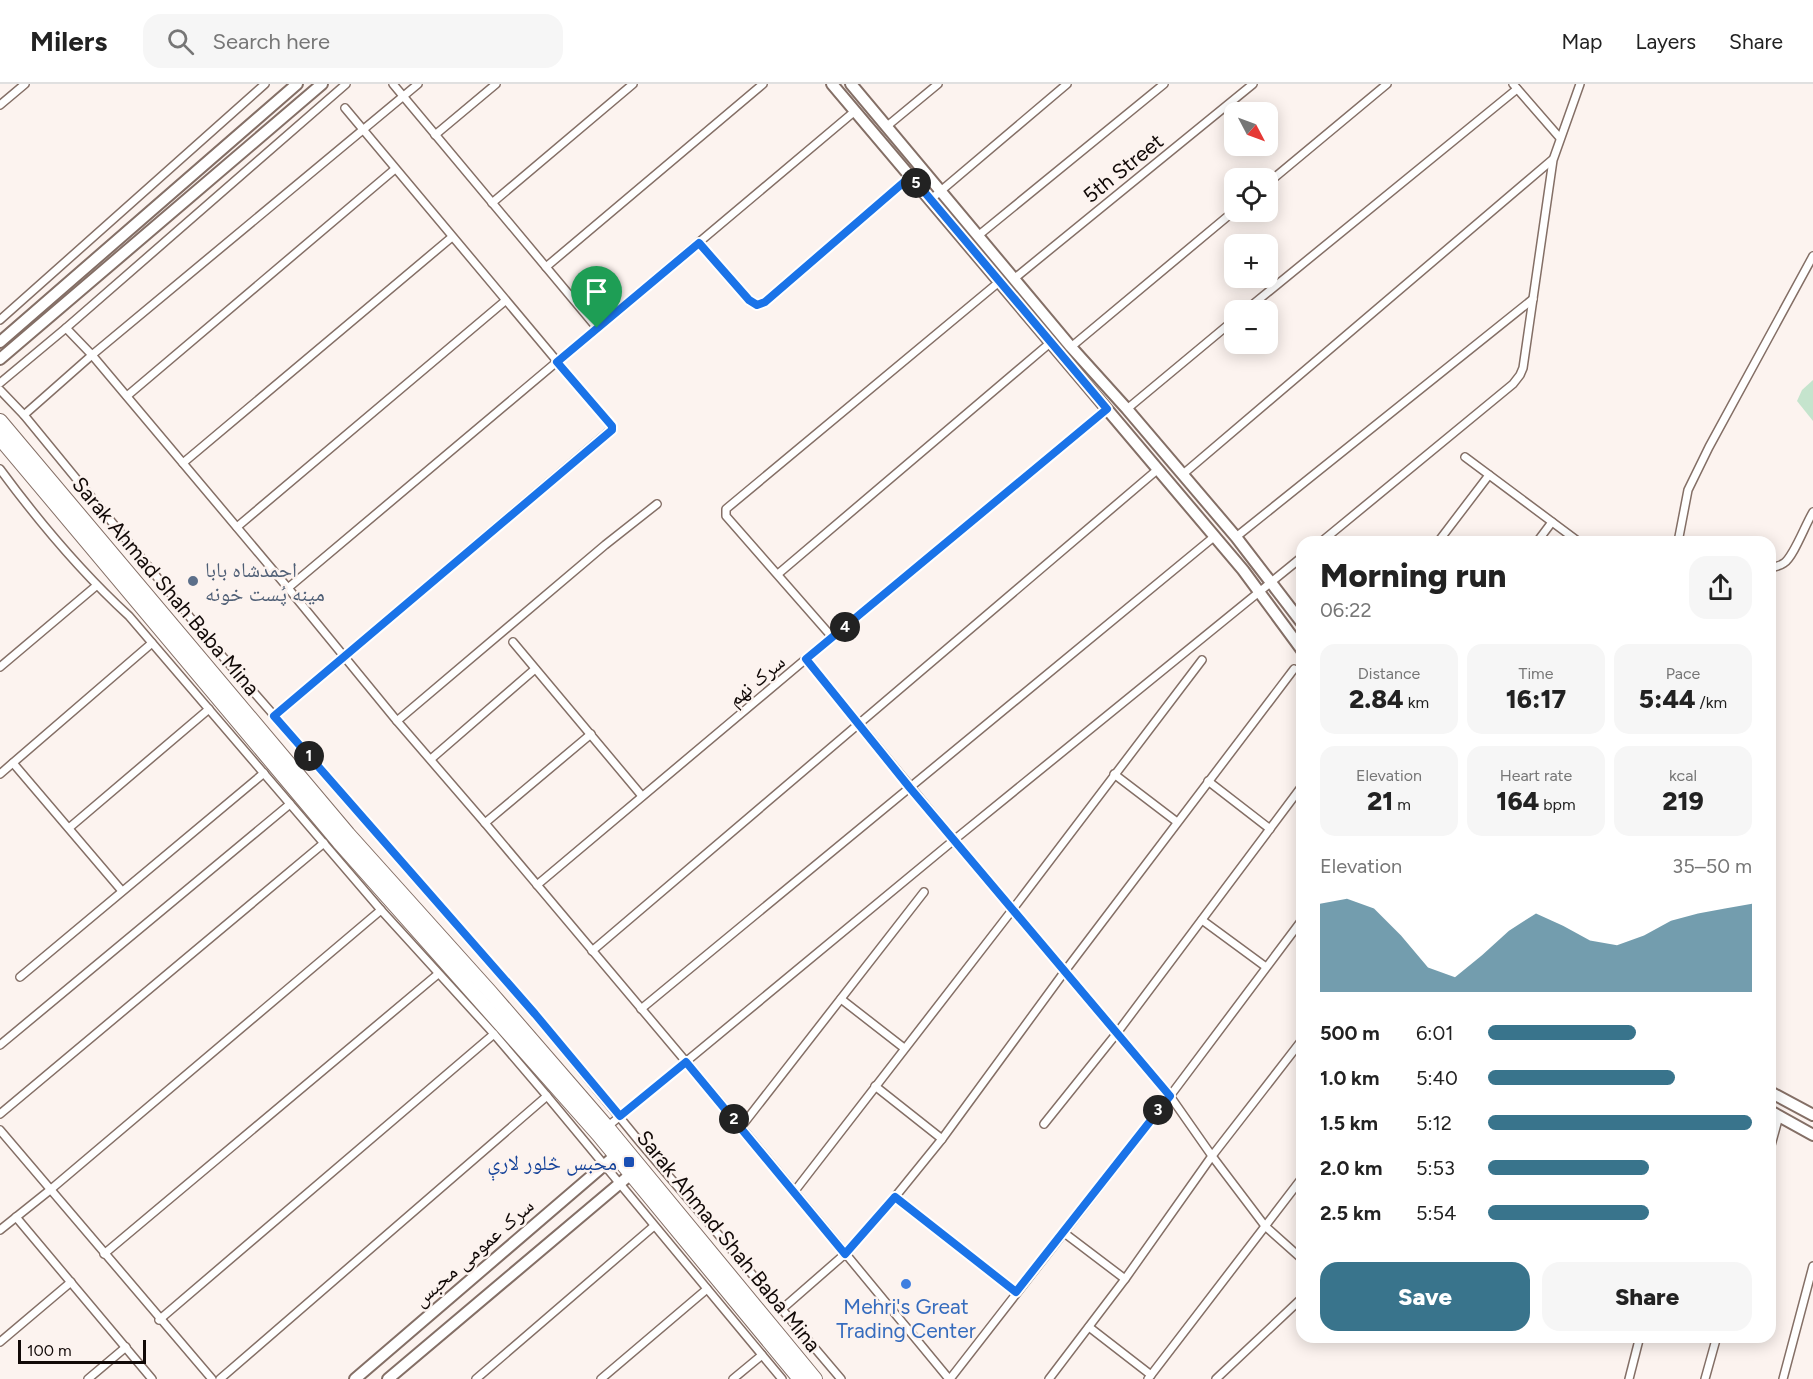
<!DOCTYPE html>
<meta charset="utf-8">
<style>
body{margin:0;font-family:Figtree,"Noto Naskh Arabic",sans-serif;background:#f6f6f6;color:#222;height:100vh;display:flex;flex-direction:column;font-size:22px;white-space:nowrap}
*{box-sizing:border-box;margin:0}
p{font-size:20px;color:#767676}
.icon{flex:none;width:33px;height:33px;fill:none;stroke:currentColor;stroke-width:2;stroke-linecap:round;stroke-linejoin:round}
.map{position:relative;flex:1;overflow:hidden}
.side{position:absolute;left:1296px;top:452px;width:480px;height:807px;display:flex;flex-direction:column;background:#fff;border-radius:18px;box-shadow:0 3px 15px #0003}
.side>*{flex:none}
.needle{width:39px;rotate:131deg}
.fabs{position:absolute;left:1224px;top:18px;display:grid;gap:12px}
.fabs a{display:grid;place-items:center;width:54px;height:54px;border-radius:12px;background:#fff;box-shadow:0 3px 15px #0003;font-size:30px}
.scale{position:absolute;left:18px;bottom:15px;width:128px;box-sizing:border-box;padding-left:6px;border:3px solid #110907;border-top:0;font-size:16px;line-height:21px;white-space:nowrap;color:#110907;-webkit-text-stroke:4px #fcf3ef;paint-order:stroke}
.pin{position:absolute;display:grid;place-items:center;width:51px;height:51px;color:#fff;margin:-62px -26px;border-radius:50% 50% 50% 0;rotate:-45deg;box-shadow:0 0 6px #0007}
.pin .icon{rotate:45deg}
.km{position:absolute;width:30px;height:30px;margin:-15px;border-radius:50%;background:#222;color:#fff;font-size:16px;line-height:30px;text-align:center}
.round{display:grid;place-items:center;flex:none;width:63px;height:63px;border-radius:18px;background:#f6f6f6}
.summary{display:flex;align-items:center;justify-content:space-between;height:102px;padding:0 24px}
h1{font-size:33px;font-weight:800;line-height:45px}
.figures{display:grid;grid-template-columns:repeat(3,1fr);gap:9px;height:102px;padding:6px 24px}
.figures div{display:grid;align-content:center;border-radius:15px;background:#f6f6f6;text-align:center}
.figures b{font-size:26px;font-weight:800}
.figures small{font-size:16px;font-weight:400}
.figures p{font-size:16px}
.chart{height:168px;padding:12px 24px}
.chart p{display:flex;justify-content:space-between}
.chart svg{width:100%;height:108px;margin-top:6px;fill:#39748c;opacity:.7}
.primary-button{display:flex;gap:12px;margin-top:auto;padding:12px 24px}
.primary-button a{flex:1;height:69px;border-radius:18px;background:#39748c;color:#fff;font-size:24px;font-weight:800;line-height:69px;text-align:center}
.primary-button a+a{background:#f6f6f6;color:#222}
ul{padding:0 24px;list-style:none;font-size:20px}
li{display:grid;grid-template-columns:96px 72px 1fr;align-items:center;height:45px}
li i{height:15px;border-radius:8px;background:#39748c}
header{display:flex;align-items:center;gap:36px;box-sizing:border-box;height:84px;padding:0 30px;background:#fff;border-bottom:2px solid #e0e0e0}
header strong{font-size:28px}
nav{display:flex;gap:33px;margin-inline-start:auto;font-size:21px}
.search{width:420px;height:54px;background:#f6f6f6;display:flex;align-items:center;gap:15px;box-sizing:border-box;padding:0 21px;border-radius:18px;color:#767676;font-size:22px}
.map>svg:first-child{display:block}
.green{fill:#c5e4cd}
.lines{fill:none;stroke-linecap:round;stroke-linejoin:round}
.street-casing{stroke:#846f66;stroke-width:10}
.secondary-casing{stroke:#846f66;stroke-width:14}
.highway-casing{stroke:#846f66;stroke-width:16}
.street{stroke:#fff;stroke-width:7}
.secondary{stroke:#fff;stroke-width:10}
.highway{stroke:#fff;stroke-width:14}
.route-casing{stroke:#fff;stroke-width:12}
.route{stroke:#1a73e8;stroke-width:8}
.service-dot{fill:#5c6f8a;stroke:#fcf3ef;stroke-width:2}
.transit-dot{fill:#1a4fb4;stroke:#fcf3ef;stroke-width:2}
.shop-dot{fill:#3f7fe0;stroke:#fcf3ef;stroke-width:2}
.labels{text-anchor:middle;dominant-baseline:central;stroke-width:5;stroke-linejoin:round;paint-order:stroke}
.street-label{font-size:21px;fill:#110907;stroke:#fcf3ef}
.service-label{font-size:21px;fill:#4e5e75;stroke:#fcf3ef;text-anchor:start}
.transit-label{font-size:21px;fill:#164399;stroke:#fcf3ef;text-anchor:end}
.shop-label{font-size:21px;fill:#366cbe;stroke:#fcf3ef}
</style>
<header>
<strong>Milers</strong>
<div class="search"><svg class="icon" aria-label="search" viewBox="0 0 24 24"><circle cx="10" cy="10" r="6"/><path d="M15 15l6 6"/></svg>Search here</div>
<nav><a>Map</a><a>Layers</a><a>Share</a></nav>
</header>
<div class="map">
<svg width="1813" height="1295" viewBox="0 0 1813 1295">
<rect width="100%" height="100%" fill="#fcf3ef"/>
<!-- green -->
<polygon class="green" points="1813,296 1813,337 1797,317 1802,306"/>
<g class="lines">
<defs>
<g id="street">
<polyline points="393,0 597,244"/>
<polyline points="1513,0 1560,54"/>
<polyline points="0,21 25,0"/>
<polyline points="886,43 938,0"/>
<polyline points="435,51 496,0"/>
<polyline points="1268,99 1387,0"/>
<polyline points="930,116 1067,0"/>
<polyline points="492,119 633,0"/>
<polyline points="979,151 1164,0"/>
<polyline points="699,159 749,216 757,221 765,218 911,92"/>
<polyline points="546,183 763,0"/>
<polyline points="1015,194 1253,0"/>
<polyline points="1246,226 1517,5"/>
<polyline points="0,236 265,0"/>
<polyline points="66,244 92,271 288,504 397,637 485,739 741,1043 949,1295"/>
<polyline points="1071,263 1234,127"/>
<polyline points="0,299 66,244 346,0"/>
<polyline points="0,306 24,331 216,565 535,930 639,1057 841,1295"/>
<polyline points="127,312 395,85"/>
<polyline points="1127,325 1234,236"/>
<polyline points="24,331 92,271 418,0"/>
<polyline points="1465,373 1579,458"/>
<polyline points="183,379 452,153"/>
<path d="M0 385C39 438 81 488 129 532L381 826 494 950 547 1012 782 1295"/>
<polyline points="1182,391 1552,76"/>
<polyline points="237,443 505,217"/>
<polyline points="1236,453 1533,215"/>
<polyline points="1321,458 1513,300 1520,291 1523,284 1553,76 1580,0"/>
<polyline points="1438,458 1489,391"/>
<polyline points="1537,458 1552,438"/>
<polyline points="1678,458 1688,406 1709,363 1813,172"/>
<path d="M1770 484C1775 483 1780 482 1784 479 1794 472 1805 441 1813 428"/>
<polyline points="778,490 1050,259"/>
<polyline points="288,504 855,27"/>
<polyline points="832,553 726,432 726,425 999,198"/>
<polyline points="513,558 642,712"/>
<polyline points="806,575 954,756 1170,1012 1212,1072 1265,1142 1302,1175"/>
<polyline points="0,583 96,502"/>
<polyline points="274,632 613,344 345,24"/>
<polyline points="397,637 605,461 657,420"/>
<polyline points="431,675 535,585"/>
<polyline points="13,679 122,807"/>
<polyline points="0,690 152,559"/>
<polyline points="1114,690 1177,738"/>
<polyline points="1208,697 1270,745"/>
<polyline points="485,739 591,650"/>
<polyline points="69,744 209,625"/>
<polyline points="537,801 832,553 1107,325"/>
<polyline points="1202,836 1266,883"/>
<polyline points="592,867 1157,386"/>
<polyline points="20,893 264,689"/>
<polyline points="841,915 904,964"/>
<polyline points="641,925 1215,452"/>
<polyline points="0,961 290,720"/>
<polyline points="875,1002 942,1055"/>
<polyline points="0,1030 324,759"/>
<polyline points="1044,1040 1117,949 1302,702"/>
<polyline points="607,1043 954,756 1302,473"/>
<polyline points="741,1043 924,808"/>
<polyline points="0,1046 212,1295"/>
<polyline points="1770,1065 1779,1032"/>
<polyline points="794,1108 1013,825 1202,576"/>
<polyline points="895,1113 1016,1208"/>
<polyline points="16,1133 152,1295"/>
<polyline points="0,1146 50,1106 381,826"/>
<polyline points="1063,1148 1125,1195"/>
<polyline points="104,1170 438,890"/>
<polyline points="782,1225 845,1170 895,1113 942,1055 1065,887 1294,585"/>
<polyline points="159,1236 494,950"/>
<polyline points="1089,1243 1151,1291"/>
<polyline points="0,1258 71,1198"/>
<polyline points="88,1295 126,1263"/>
<polyline points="220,1295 547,1012"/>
<polyline points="476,1295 654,1142"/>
<polyline points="601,1295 707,1205"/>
<polyline points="733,1295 762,1271"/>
<polyline points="950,1295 1170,1012 1302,836"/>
<polyline points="1049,1295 1125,1195 1212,1072 1302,956"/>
<polyline points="1148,1295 1302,1094"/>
<polyline points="1216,1295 1302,1214"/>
<polyline points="1629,1295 1640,1252"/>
<polyline points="1705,1295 1717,1252"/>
<polyline points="1783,1295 1813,1182"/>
</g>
<g id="secondary">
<polyline points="832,0 1243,486 1302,566"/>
<polyline points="851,0 1071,263 1127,325 1236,453 1302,539"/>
<polyline points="0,258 297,0"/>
<polyline points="0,275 322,0"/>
<polyline points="1770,1008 1813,1031"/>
<polyline points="1770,1027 1813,1051"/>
<polyline points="355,1295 616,1071"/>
<polyline points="388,1295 631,1090"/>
</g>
<g id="highway">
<polyline points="0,337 348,750 490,908 607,1043 815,1295"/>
<polyline points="0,354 339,758 598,1050 800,1295"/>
</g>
</defs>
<!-- street casing -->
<use href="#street" class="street-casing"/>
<!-- secondary casing -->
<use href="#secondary" class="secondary-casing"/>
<!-- highway casing -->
<use href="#highway" class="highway-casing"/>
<!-- street -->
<use href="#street" class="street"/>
<!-- secondary -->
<use href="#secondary" class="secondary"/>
<!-- highway -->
<use href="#highway" class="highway"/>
</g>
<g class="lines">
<defs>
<polygon id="route" points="911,92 1107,325 806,575 910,704 1170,1012 1016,1208 895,1113 845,1170 686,978 620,1032 535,930 274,632 612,346 612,342 557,278 699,159 749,216 757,221 765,218"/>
</defs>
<!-- route casing -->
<use href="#route" class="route-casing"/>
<!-- route -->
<use href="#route" class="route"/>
</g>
<!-- markers -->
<circle class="service-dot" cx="193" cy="497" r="6"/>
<rect class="transit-dot" x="623" y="1072" width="12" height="12" rx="3"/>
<circle class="shop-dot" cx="906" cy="1200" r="6"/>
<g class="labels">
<!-- street labels -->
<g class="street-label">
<text transform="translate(1123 84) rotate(-39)">5th Street</text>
<text transform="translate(166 502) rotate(50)">Sarak Ahmad Shah Baba Mina</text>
<text transform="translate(756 596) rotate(-40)">سرک نهم</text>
<text transform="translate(729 1157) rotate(51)">Sarak Ahmad Shah Baba Mina</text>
<text transform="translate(473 1168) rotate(-41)">سرک عمومی محبس</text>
</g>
<!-- service labels -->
<g class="service-label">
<text x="205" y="485">احمدشاه بابا<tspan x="205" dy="24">مینه پُست خونه</tspan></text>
</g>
<!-- transit labels -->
<g class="transit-label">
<text x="617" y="1078">محبس څلور لارې</text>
</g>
<!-- shop labels -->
<g class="shop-label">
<text x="906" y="1222">Mehri's Great<tspan x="906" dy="24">Trading Center</tspan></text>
</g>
</g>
</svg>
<div class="fabs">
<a><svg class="needle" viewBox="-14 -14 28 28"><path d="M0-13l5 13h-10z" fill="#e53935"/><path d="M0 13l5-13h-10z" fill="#767676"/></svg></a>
<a><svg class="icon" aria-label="locate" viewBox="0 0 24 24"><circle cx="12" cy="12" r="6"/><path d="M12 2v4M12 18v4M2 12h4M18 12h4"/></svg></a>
<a>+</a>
<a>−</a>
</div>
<div class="scale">100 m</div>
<div class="pin" style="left:597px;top:244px;background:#1e9e55"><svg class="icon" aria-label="arrive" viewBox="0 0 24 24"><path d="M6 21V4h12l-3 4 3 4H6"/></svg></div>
<b class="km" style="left:309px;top:672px">1</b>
<b class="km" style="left:734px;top:1035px">2</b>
<b class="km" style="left:1158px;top:1026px">3</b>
<b class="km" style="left:845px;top:543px">4</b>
<b class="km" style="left:916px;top:99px">5</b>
<section class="side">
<div class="summary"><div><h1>Morning run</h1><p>06:22</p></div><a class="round"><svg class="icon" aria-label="share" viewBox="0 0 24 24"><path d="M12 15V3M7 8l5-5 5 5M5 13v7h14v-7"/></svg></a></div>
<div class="figures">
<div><p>Distance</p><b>2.84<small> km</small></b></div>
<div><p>Time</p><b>16:17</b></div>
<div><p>Pace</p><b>5:44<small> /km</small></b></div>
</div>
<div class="figures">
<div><p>Elevation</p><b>21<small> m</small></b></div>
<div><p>Heart rate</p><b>164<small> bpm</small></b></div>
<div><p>kcal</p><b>219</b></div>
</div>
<div class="chart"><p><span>Elevation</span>35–50 m</p>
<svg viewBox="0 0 160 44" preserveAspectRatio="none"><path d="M0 44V8L10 6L20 10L30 21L40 34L50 38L60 29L70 19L80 12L90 17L100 23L110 25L120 21L130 15L140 12L150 10L160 8V44z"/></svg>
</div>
<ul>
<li><b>500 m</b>6:01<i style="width:56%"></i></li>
<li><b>1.0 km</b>5:40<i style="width:71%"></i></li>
<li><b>1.5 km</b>5:12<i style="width:100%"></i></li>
<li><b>2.0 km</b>5:53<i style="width:61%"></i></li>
<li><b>2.5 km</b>5:54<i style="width:61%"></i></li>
</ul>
<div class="primary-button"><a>Save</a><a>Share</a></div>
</section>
</div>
